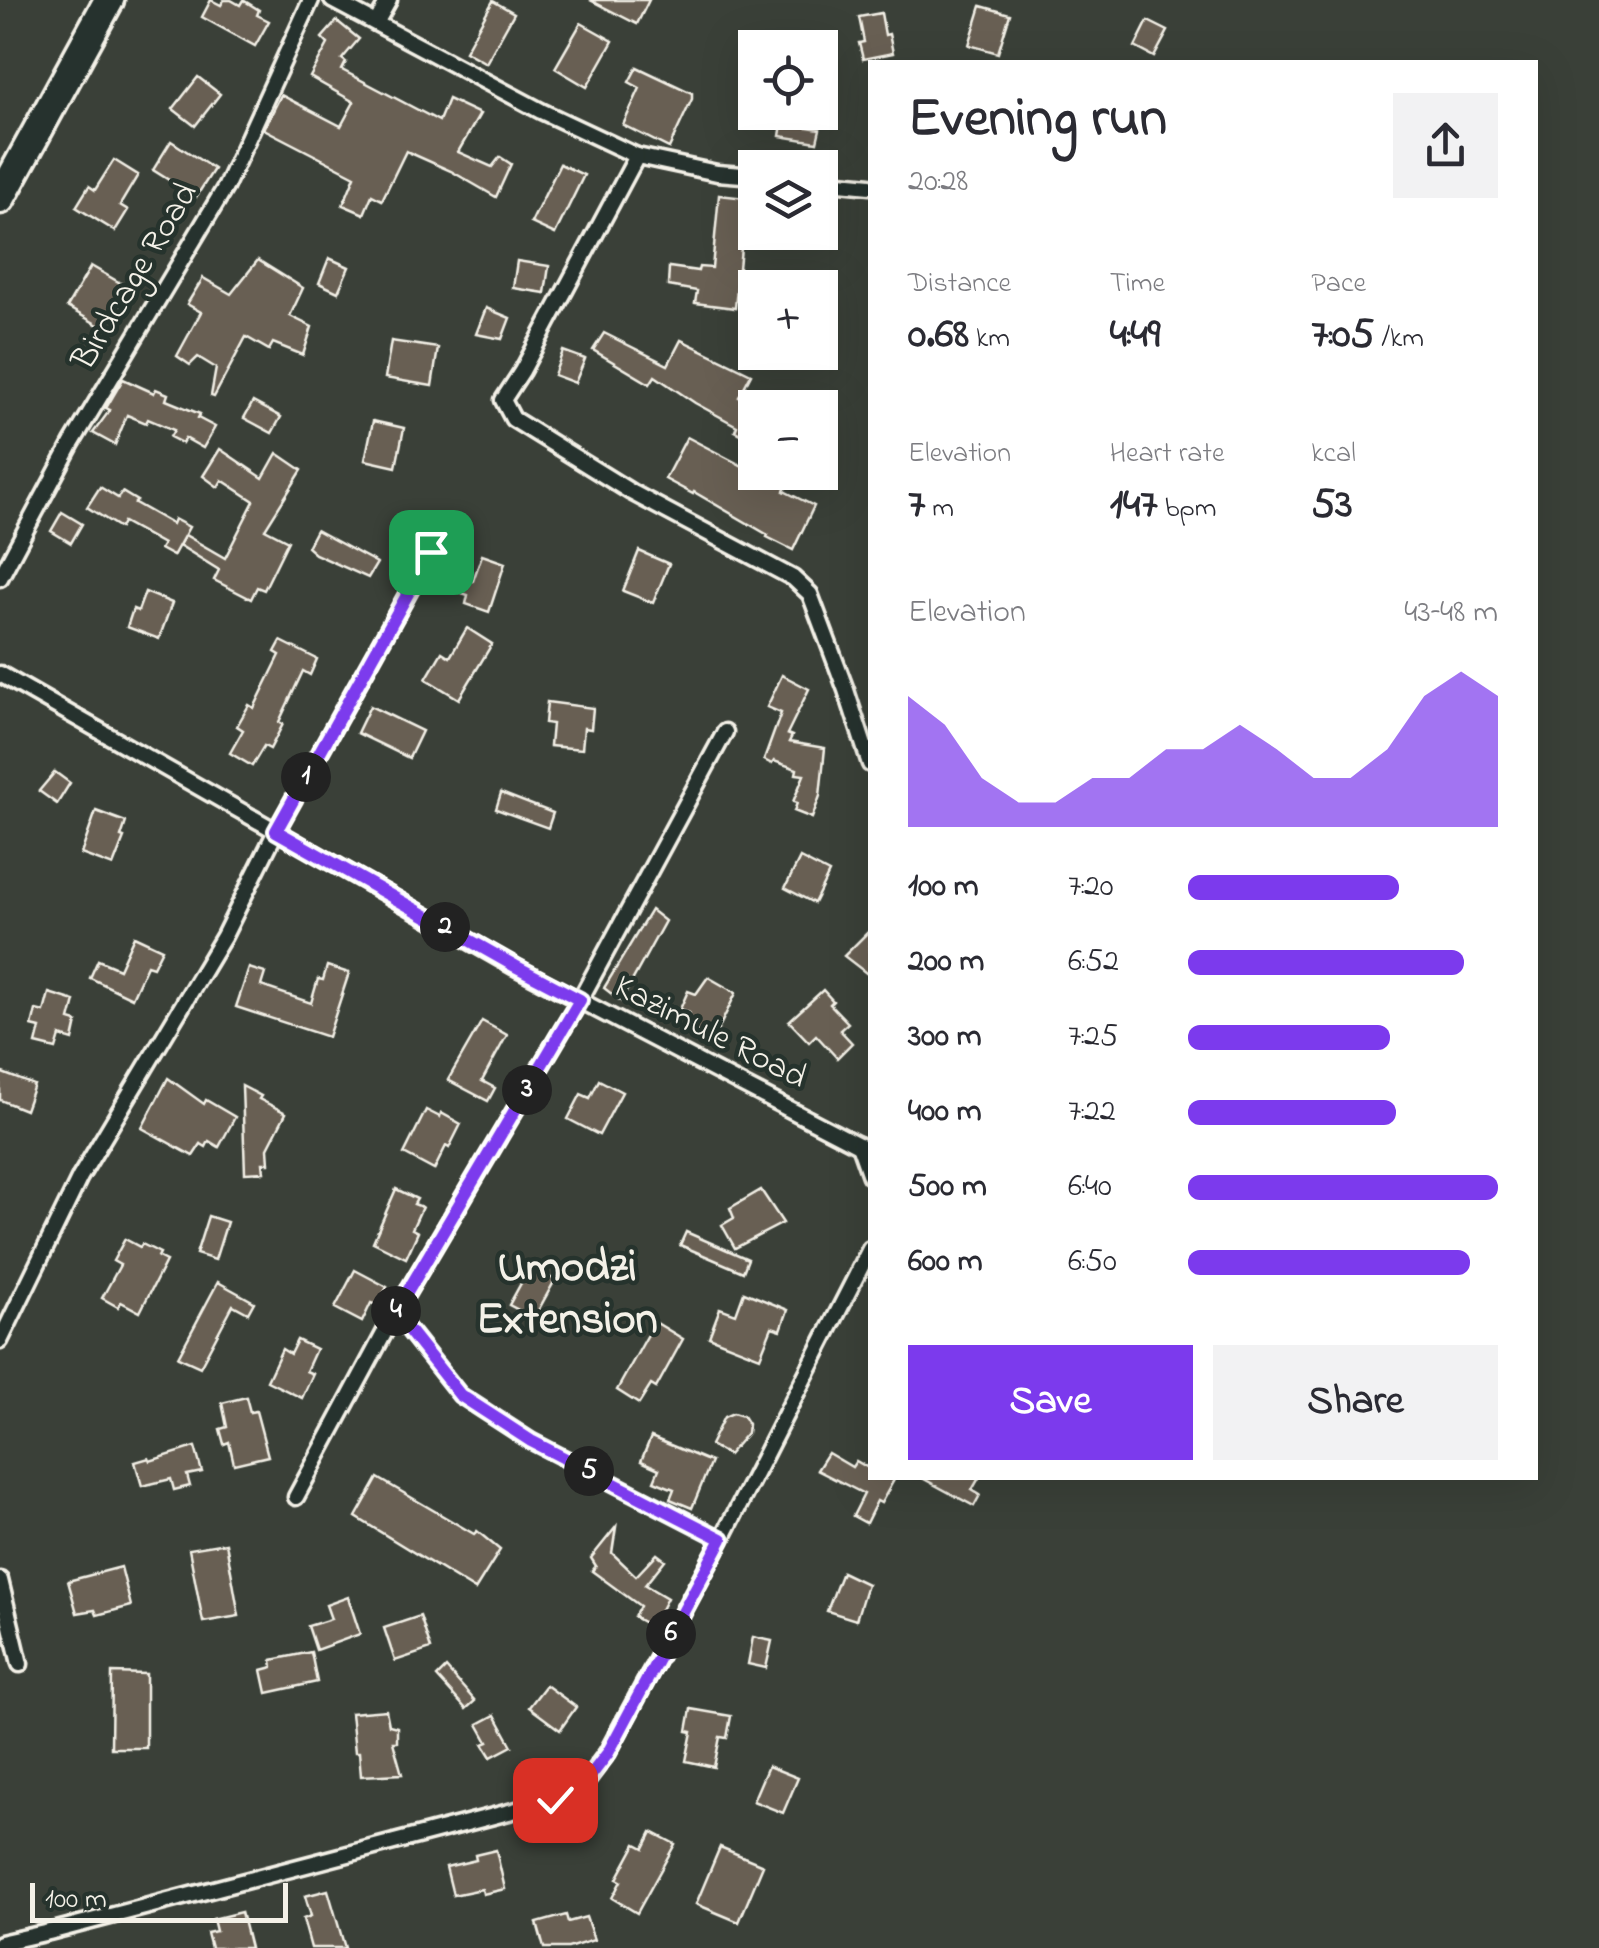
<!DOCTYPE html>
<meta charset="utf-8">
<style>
body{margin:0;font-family:"Indie Flower",sans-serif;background:#f2f2f3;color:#2b2b33;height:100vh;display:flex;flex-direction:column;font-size:38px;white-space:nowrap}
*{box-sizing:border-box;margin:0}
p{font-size:32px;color:#7c7c81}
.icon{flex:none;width:55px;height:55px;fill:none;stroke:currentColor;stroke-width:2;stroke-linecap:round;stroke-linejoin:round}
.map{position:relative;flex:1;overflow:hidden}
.sheet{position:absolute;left:868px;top:60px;width:670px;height:1420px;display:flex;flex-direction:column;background:#fff;border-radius:0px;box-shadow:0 10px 40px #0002}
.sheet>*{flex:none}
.controls{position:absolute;left:738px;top:30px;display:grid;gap:20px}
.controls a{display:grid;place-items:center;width:100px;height:100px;border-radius:0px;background:#fff;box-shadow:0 10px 40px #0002;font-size:50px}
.scale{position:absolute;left:30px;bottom:25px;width:258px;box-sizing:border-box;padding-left:10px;border:5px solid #f4f1e8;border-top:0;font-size:28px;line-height:35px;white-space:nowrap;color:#f4f1e8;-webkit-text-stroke:8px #26332d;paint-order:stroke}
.pin{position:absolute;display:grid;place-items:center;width:85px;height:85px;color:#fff;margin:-42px;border-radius:20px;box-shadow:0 5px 15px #0006}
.km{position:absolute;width:50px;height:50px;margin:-25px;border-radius:50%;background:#222;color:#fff;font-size:28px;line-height:50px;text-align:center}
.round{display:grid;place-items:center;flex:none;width:105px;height:105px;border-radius:0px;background:#f2f2f3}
.head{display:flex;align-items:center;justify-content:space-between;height:170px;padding:0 40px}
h1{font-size:55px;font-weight:700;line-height:75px}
.stats{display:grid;grid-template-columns:repeat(3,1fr);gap:15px;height:170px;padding:10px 40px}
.stats div{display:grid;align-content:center}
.stats b{font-size:42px;font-weight:700}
.stats small{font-size:28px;font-weight:400}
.stats p{font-size:28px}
.chart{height:280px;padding:20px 40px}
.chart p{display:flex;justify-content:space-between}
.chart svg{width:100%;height:180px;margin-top:10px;fill:#7c3aed;opacity:.7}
.primary-button{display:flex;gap:20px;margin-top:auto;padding:20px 40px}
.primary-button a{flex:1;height:115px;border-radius:0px;background:#7c3aed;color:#fff;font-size:40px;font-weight:700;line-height:115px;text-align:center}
.primary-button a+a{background:#f2f2f3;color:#2b2b33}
ul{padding:0 40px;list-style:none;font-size:32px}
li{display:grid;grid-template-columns:160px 120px 1fr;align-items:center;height:75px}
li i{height:25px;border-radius:12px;background:#7c3aed}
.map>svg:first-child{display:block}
.building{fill:#685f52;stroke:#f4f1e8;stroke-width:2.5}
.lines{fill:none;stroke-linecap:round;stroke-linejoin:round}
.street-casing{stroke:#f4f1e8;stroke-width:21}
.highway-casing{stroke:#f4f1e8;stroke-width:35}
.path{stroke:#f4f1e8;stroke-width:2.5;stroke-dasharray:8 8;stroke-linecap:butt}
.street{stroke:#26332d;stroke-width:14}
.highway{stroke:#26332d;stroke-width:28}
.route-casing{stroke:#fff;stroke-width:20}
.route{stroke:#7c3aed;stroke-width:12}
.labels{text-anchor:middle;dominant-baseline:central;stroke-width:9;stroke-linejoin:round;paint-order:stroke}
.street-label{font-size:35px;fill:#f4f1e8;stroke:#26332d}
.district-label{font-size:45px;font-weight:bold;fill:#f4f1e8;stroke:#26332d}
</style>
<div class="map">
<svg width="1599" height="1948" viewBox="0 0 1599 1948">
<rect width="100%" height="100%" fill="#3a4038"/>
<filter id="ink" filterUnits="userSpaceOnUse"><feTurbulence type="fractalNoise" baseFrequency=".01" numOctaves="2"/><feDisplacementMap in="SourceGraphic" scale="20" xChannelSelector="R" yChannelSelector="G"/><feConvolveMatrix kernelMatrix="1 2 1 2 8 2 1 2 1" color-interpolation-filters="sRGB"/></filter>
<g filter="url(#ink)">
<!-- building -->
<g class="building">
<polygon points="211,0 221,5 224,0 231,0 240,5 243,0 259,10 257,15 269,21 255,46 202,17"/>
<polygon points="590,0 649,0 637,24"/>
<polygon points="493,1 514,13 486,63 465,51"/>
<polygon points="981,6 1010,14 998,53 969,45"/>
<polygon points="881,13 885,35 889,34 893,53 863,59 859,43 864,42 859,17"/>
<polygon points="337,21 359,39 342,59 346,62 342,70 439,121 448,99 480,114 458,152 492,167 500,157 511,164 496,197 451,171 406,151 382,200 372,195 364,214 343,205 355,176 264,129 281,95 341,126 354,102 310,77 328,44 322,38"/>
<polygon points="1148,21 1168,31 1154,57 1135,47"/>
<polygon points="581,23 613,41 587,87 555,68"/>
<polygon points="637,67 692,93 692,99 669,148 623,125 640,88 629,82"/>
<polygon points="198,77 220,94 195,126 173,109"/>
<polygon points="784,112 810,112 807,127 820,129 817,142 780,136"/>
<polygon points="171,141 214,169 196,197 153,170"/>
<polygon points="114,160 138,175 120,205 128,210 115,231 76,207 89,186 95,190"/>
<polygon points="560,164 584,175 555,234 531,223"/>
<polygon points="719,195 746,198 735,308 695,303 697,291 668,286 669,267 698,271 699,267 712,268"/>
<polygon points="329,258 349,267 338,292 319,283"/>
<polygon points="258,260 303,288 290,316 312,327 303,355 273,343 269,350 246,337 214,397 211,396 216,368 198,357 190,365 177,356 201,312 187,304 203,278 231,294"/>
<polygon points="517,261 549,266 545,293 513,288"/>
<polygon points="91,266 134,291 125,307 119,304 105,329 67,307"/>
<polygon points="486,308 510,318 502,339 476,334"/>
<polygon points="604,333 668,365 681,340 751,374 739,397 755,405 755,441 735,431 737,426 695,403 655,376 650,384 593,350"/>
<polygon points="391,341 438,348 432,386 385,378"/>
<polygon points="563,351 585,359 575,383 554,375"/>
<polygon points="123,379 154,393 156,389 168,394 166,400 200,414 198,418 215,427 203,448 185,438 182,443 170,437 174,430 148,419 146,423 127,415 115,445 93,433 110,410 106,408"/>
<polygon points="253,402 281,417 272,433 244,418"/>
<polygon points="373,421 404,428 396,467 365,460"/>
<polygon points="687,437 762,476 764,472 794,472 784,491 814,506 793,550 767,537 768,535 694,492 693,494 665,479"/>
<polygon points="220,449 263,478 277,453 302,470 265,529 288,541 264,590 257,587 251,599 214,580 219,570 179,545 185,535 225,558 254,501 222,480 218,487 203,476"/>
<polygon points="100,487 118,498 122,492 137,501 135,503 172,524 174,519 189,527 173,556 160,549 163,544 123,522 120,528 87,507"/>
<polygon points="62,512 82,524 71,543 51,531"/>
<polygon points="316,530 377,563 368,578 315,554 307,547"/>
<polygon points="639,551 669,564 653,603 623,591"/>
<polygon points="482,555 505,563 489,612 466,604 468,595 456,591 460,577 473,581"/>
<polygon points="145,592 172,603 159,639 127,627 133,609 138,611"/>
<polygon points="467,628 492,644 459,699 426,679 442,652 450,657"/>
<polygon points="281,641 317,659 310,675 303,671 279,722 283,724 270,749 264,746 252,766 230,753 243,730 237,726 249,705 254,708 280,655 275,652"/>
<polygon points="782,675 809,689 787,734 792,736 789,742 825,748 820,796 812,818 794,811 797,803 793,802 804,775 796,774 797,769 774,761 772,764 764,760 781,713 767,707"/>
<polygon points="547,702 593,708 591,729 584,728 582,749 550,746 552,724 545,723"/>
<polygon points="370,706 422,731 409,758 357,733"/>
<polygon points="55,772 70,783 57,804 39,791"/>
<polygon points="501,793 553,813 548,828 496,809"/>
<polygon points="96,811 126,822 121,837 124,838 113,866 81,854"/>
<polygon points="800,858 829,873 814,903 785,888"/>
<polygon points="651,910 665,921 621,1001 604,988"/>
<polygon points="870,930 870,976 844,956"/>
<polygon points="134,936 162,949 153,967 147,965 132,998 90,978 98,960 119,969"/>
<polygon points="327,966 349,973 328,1037 236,1007 249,968 265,973 261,986 311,1003 318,979 323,980"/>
<polygon points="708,977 736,993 714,1038 684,1027 689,1013 680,1009 688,991 696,994"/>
<polygon points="823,990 833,1001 830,1004 848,1023 840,1030 852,1043 837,1058 816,1035 809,1042 789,1021"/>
<polygon points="49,993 75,1001 70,1020 77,1022 73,1040 60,1036 56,1049 36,1044 40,1028 32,1026 36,1010 44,1012"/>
<polygon points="482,1021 507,1035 482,1081 495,1088 488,1101 448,1080"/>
<polygon points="0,1072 34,1085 25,1110 0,1100"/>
<polygon points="168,1078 204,1104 206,1100 235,1117 219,1147 209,1141 206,1147 201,1144 193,1156 142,1128"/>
<polygon points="599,1080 622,1092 599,1135 568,1119 581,1094 590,1098"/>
<polygon points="242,1086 261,1096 259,1099 286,1113 268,1148 269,1163 263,1163 264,1172 245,1173"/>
<polygon points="426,1110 440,1117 441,1113 461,1124 449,1148 446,1146 434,1170 404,1154"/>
<polygon points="396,1189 417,1199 414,1204 422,1207 412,1229 418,1232 406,1258 373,1242"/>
<polygon points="761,1190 783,1223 735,1248 722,1225 734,1218 730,1208"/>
<polygon points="208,1216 227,1222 215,1260 196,1254"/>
<polygon points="686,1232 748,1259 743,1272 680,1245"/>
<polygon points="125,1239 140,1247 142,1244 160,1253 158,1257 166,1261 140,1312 121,1302 118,1307 102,1298 120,1265 113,1261"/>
<polygon points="530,1267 555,1280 534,1318 509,1305"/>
<polygon points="355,1270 387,1287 377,1305 371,1303 362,1322 335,1308"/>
<polygon points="218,1282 254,1302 248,1313 233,1305 200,1367 178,1357"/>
<polygon points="744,1292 788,1310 781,1330 772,1327 760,1357 709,1337 720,1308 736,1314"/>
<polygon points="655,1322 683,1339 656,1388 651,1385 639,1404 617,1390"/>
<polygon points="297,1340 316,1349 306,1371 313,1374 302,1398 267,1381 282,1349 290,1354"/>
<polygon points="246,1397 250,1412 256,1411 268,1456 234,1464 229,1442 224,1444 220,1429 227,1427 222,1403"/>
<polygon points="733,1413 743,1416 748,1424 747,1433 728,1455 710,1445 724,1417"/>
<polygon points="651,1437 711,1462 692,1508 670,1499 674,1489 654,1481 659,1469 641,1461"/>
<polygon points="195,1447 202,1472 187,1475 190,1486 174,1490 171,1479 142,1486 135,1462 149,1458 150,1461"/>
<polygon points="828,1453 852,1467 856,1461 870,1469 870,1478 895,1478 881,1503 877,1501 866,1523 853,1516 864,1494 817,1470"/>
<polygon points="378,1478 474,1534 477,1531 500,1550 475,1590 356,1517"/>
<polygon points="922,1478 979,1478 972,1490 980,1495 974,1506"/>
<polygon points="616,1527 612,1553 636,1576 657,1554 665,1560 645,1585 667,1598 652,1627 634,1617 640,1606 592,1571 596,1566 591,1558"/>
<polygon points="226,1543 239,1616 203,1622 189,1549"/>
<polygon points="121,1567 131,1606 97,1615 95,1610 77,1613 68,1581"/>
<polygon points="842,1572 867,1584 856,1620 827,1611"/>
<polygon points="348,1597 360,1634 316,1650 308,1626 331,1619 326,1605"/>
<polygon points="420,1616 431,1649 395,1661 384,1628"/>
<polygon points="753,1637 772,1641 766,1668 748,1664"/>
<polygon points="311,1652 317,1682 267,1693 262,1670 273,1667 272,1660"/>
<polygon points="446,1668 475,1701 466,1709 437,1677"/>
<polygon points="112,1673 146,1674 146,1748 111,1748"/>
<polygon points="546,1685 576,1707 560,1730 529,1707"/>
<polygon points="691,1709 731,1716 727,1738 720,1737 714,1767 686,1761 692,1732 687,1731"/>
<polygon points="386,1710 389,1725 397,1727 397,1742 393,1742 402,1774 361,1776 359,1752 355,1752 351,1713"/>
<polygon points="495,1715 512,1746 491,1757 483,1744 488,1742 478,1724"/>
<polygon points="768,1766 798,1778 783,1813 753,1801"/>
<polygon points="652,1832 675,1844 637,1913 612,1898 621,1881 617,1879 636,1844 644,1848"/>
<polygon points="720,1847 763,1865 739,1922 696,1904"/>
<polygon points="496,1850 505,1889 483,1894 482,1889 453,1895 446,1867 476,1860 475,1855"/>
<polygon points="328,1890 345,1948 311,1948 303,1919 311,1916 305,1896"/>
<polygon points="241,1912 250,1948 211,1948 207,1933 216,1931 213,1919"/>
<polygon points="566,1915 568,1922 586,1917 594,1940 568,1948 544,1948 537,1923"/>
</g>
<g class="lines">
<defs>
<g id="street">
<polyline points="332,0 541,111 637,156 717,173 755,176"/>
<polyline points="376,23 389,0"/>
<polyline points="637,156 522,371 503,400 513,419 631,492 793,578 810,594 846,690 870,764"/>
<polyline points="820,181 870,186"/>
<polyline points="0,578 72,443 226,186 311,0"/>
<polyline points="0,674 515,967 870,1151"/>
<polyline points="859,1145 870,1176"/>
<polyline points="0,1341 80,1177 224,936 276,831 431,552"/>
<polyline points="296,1497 395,1313 580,1000 725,732"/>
<polyline points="0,1580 20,1664"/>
<polyline points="0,1943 49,1932 555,1800 584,1784 607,1753 722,1539 870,1249"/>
</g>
<polyline id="highway" points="0,199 109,0"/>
</defs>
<!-- street casing -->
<use href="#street" class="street-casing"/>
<!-- highway casing -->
<use href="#highway" class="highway-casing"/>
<!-- path -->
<polyline class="path" points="405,1325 460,1395 531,1441 707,1532"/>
<!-- street -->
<use href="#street" class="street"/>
<!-- highway -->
<use href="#highway" class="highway"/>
</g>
</g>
<g class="lines" filter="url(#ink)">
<defs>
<polyline id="route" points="431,552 276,831 515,966 580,1000 395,1313 460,1395 531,1441 722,1539 608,1753 584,1784 555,1800"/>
</defs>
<!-- route casing -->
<use href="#route" class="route-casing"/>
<!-- route -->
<use href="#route" class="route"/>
</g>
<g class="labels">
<!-- street labels -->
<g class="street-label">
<text transform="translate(136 277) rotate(-59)">Birdcage Road</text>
<text transform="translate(710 1033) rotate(27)">Kazimule Road</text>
</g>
<!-- district labels -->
<g class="district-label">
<text x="567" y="1269">Umodzi<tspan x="567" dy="52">Extension</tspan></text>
</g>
</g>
</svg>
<div class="controls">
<a><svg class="icon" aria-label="locate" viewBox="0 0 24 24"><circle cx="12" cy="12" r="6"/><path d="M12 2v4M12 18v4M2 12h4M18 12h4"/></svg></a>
<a><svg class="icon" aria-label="layers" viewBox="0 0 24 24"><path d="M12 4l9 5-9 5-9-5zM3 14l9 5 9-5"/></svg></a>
<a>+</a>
<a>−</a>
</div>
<div class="scale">100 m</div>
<div class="pin" style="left:431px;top:552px;background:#1e9e55"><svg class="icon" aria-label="arrive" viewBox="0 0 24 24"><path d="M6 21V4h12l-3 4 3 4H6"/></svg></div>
<div class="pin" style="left:555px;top:1800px;background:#d93025"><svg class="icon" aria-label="check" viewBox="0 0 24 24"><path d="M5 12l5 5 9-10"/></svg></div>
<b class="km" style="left:306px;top:777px">1</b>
<b class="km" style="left:445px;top:927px">2</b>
<b class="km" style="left:527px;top:1090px">3</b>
<b class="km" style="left:396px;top:1311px">4</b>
<b class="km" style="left:589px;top:1471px">5</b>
<b class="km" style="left:671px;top:1634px">6</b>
<section class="sheet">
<div class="head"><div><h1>Evening run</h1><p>20:28</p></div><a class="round"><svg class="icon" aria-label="share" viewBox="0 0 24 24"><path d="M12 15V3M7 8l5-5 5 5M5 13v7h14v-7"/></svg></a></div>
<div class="stats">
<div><p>Distance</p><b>0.68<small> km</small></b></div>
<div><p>Time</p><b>4:49</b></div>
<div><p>Pace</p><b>7:05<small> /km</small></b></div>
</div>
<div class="stats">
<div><p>Elevation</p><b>7<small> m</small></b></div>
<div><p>Heart rate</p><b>147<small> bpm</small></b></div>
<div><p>kcal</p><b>53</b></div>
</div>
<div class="chart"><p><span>Elevation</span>43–48 m</p>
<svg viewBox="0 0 160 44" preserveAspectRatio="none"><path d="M0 44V12L10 19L20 32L30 38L40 38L50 32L60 32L70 25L80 25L90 19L100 25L110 32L120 32L130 25L140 12L150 6L160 12V44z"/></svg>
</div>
<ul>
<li><b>100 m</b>7:20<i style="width:68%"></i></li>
<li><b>200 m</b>6:52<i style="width:89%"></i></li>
<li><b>300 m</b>7:25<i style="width:65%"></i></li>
<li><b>400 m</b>7:22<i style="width:67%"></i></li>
<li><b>500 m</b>6:40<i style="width:100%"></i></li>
<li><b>600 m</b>6:50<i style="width:91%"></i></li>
</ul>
<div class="primary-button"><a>Save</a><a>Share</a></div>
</section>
</div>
